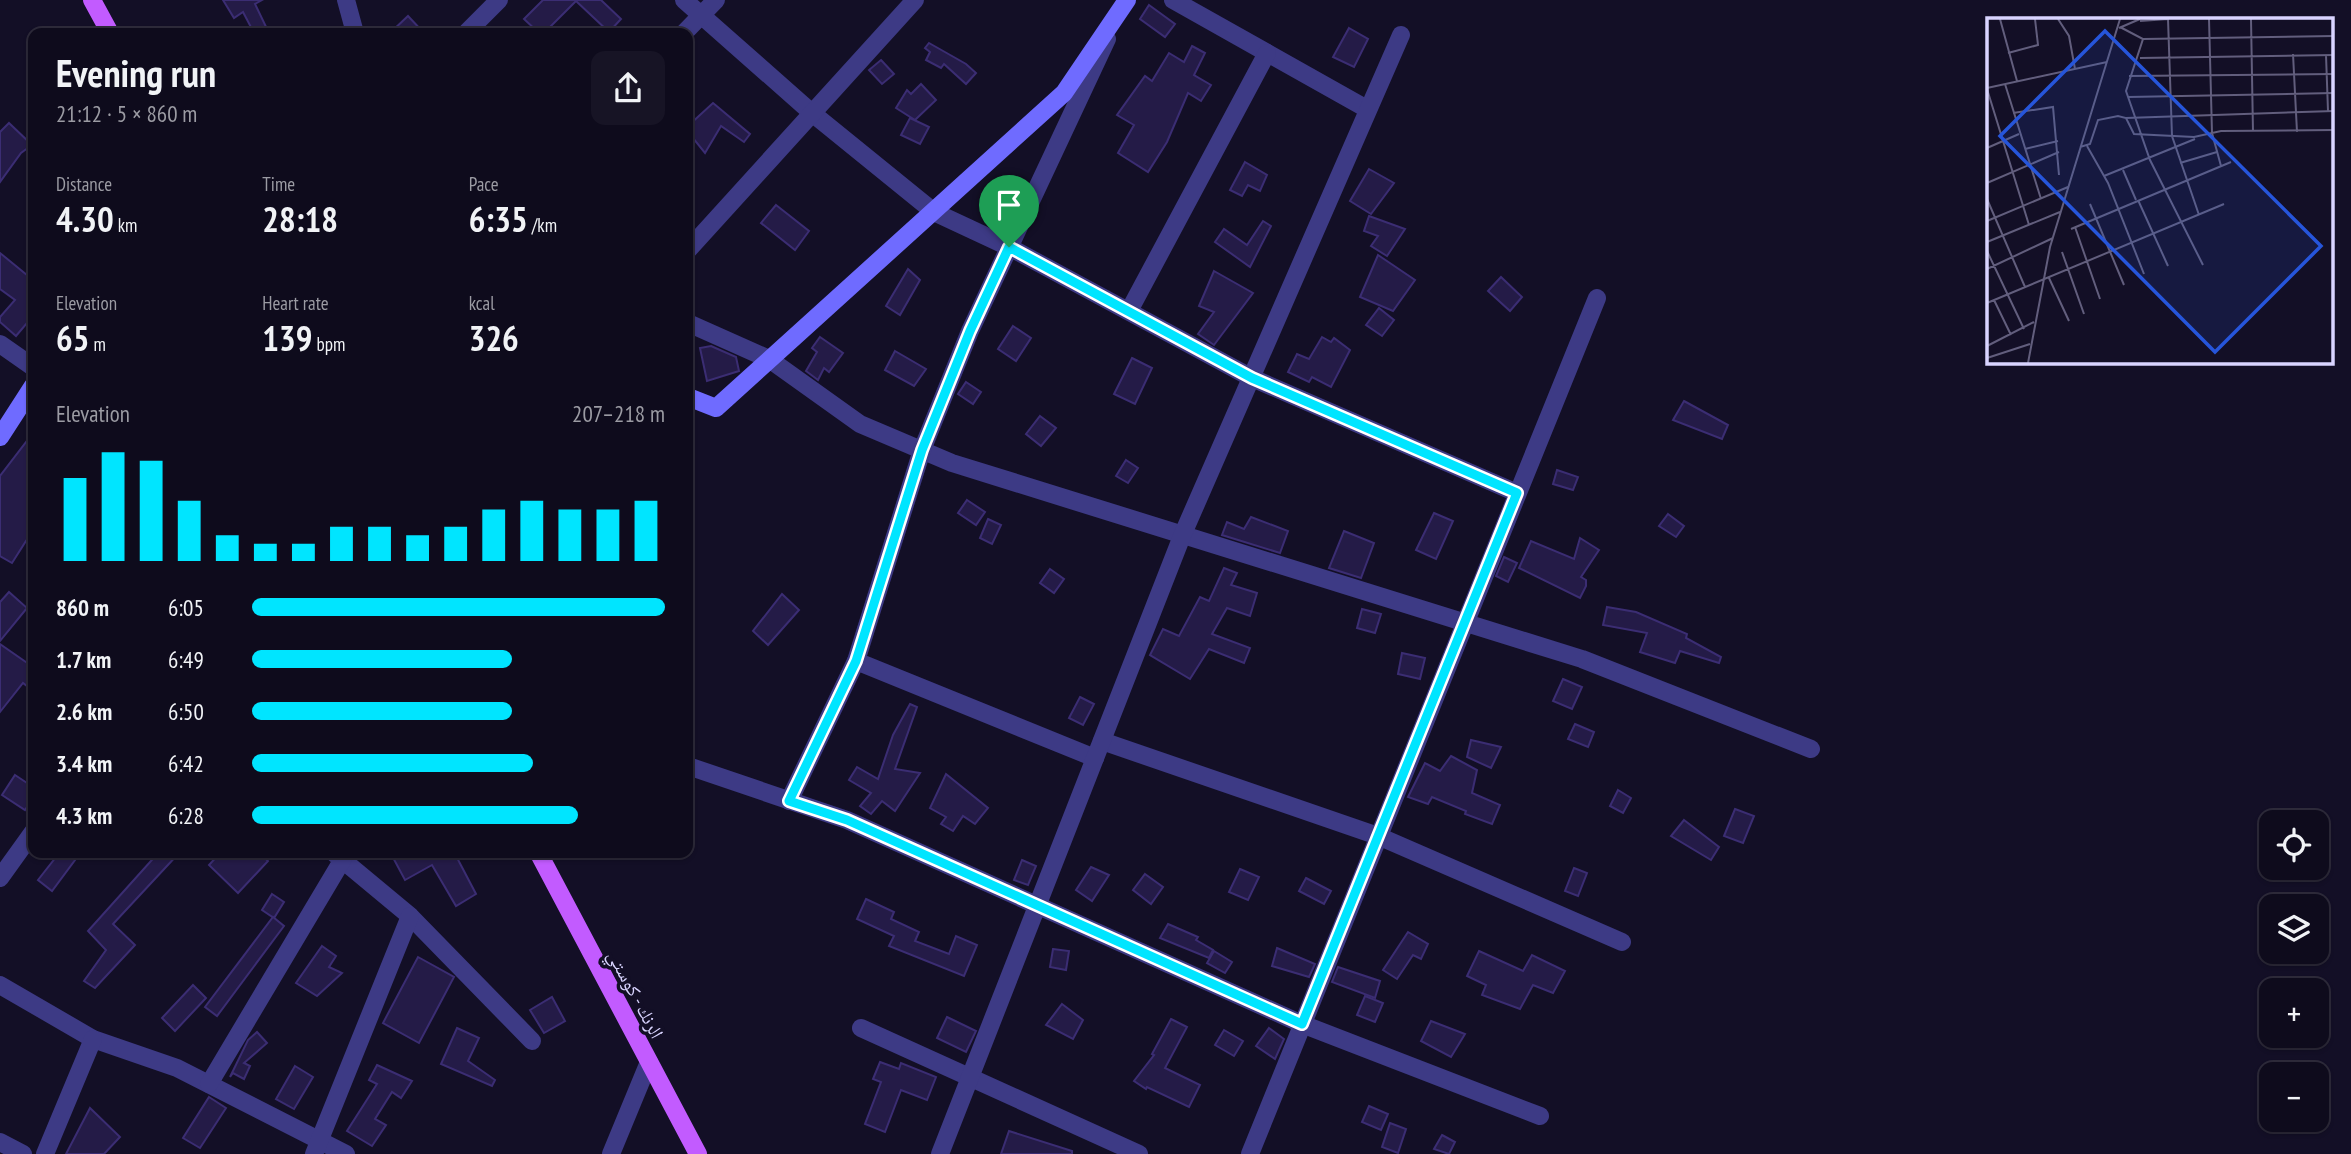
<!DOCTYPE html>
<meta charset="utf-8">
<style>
body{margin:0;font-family:"PT Sans Narrow","Noto Naskh Arabic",sans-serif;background:#171425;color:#f1f3f6;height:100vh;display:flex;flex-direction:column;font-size:26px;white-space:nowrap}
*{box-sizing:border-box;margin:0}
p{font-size:23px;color:#9b9ba3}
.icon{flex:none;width:38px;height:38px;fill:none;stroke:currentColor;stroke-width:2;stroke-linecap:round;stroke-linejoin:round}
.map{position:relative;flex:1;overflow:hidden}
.drawer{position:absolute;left:28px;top:28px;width:665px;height:830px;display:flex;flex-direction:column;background:#0e0b1c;border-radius:14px;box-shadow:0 2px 5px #0004,0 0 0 2px #2e2b3b}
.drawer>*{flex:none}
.buttons{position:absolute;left:2259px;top:810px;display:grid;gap:14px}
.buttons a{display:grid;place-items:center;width:70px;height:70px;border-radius:14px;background:#0e0b1c;box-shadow:0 2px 5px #0004,0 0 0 2px #2e2b3b;font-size:35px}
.pin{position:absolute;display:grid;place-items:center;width:60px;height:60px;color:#fff;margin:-72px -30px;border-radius:50% 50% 50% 0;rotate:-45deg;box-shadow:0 0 7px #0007}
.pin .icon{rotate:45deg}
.round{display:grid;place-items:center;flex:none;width:74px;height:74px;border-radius:14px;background:#171425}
.summary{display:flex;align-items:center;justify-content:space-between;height:119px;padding:0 28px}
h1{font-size:38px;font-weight:800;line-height:52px}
.figures{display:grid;grid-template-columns:repeat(3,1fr);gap:10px;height:119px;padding:7px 28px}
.figures div{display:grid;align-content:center}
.figures b{font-size:35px;font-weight:800}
.figures small{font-size:19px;font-weight:400}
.figures p{font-size:19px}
.chart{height:196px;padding:14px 28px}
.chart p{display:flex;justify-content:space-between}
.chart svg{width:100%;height:126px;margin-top:7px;stroke:#00e5ff;stroke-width:6}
ul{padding:0 28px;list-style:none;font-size:23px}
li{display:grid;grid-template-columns:112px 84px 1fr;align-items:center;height:52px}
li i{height:18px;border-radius:9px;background:#00e5ff}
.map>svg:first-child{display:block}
.building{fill:#241b47;stroke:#3b2d73;stroke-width:2}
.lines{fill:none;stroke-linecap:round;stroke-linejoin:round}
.street{stroke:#3d3a85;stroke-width:18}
.secondary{stroke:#6f6bff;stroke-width:18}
.primary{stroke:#c25bff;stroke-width:18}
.route-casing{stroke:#fff;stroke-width:14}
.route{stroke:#00e5ff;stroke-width:9}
.labels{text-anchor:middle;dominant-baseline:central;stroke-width:7;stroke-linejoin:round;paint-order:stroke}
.street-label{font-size:19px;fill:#d9d4ff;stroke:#130f26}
.inset-road{fill:none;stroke:#625e7d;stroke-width:2}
.view{fill:#2655da;fill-opacity:0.15;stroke:#2655da;stroke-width:3.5}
.inset-edge{fill:none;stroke:#d9d4ff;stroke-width:3.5}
</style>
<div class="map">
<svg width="2351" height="1154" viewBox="0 0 2351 1154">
<rect width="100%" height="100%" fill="#130f26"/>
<!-- building -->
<g class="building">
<polygon points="223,0 262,0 255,4 269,33 254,33 243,12 234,18"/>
<polygon points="543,0 601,0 621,19 609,32 576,1 544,33 539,33 524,19"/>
<polygon points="1149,5 1175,24 1165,37 1140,19"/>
<polygon points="408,16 424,33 390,33"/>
<polygon points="1349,28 1368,39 1354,67 1333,57"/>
<polygon points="929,43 966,64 976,73 966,84 944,64 941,68 926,60 930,52 925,48"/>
<polygon points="1192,46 1205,53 1194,75 1211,85 1201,101 1188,93 1167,142 1148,172 1118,153 1134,125 1117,115 1145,76 1152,81 1169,53 1184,62"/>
<polygon points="881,60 894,74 882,84 869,70"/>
<polygon points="921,84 936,100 915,120 896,108 907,90 911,94"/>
<polygon points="713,103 750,134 744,142 721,126 705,153 688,132 688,126"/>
<polygon points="910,118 929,127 920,144 901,135"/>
<polygon points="9,123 32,145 21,153 0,182 0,132"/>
<polygon points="1245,162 1267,175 1260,191 1248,185 1242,196 1230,190"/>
<polygon points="1369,169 1394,183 1371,214 1350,201"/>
<polygon points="776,205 809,231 795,250 761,223"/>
<polygon points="1369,216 1405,229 1387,256 1371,246 1378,236 1364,231"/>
<polygon points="1263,221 1271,226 1250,267 1215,242 1224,229 1247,245"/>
<polygon points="0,253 33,280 33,316 16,336 0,322 0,317 15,300 0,289"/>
<polygon points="1378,255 1415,280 1393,311 1360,297"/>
<polygon points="908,269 920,280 900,315 886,306"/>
<polygon points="1214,271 1253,293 1214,345 1198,334 1214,312 1199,306"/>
<polygon points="1501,277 1522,297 1510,311 1488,291"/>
<polygon points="1379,308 1394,320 1382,336 1366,325"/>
<polygon points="1013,326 1031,338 1016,361 998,349"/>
<polygon points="820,337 843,353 829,372 824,368 818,380 806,371 817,352 812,348"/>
<polygon points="1322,337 1331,342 1334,338 1350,350 1331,387 1312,377 1309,382 1288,372 1297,354 1309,359"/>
<polygon points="711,346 736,357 739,371 707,381 700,348"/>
<polygon points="895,351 926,369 914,386 885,370"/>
<polygon points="1132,358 1152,368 1135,404 1114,394"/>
<polygon points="966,382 981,392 973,404 958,394"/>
<polygon points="1684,401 1728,425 1722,439 1673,420"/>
<polygon points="1040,416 1056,428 1041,446 1026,434"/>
<polygon points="33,433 33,546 26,541 12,563 0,556 0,476"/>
<polygon points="1126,460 1138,468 1128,483 1116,476"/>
<polygon points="1557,470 1578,477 1573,490 1553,484"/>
<polygon points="967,500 985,512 976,525 958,513"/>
<polygon points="1434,513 1453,521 1436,559 1416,550"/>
<polygon points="1668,514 1684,526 1676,537 1659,526"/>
<polygon points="1251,517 1288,531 1280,553 1222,535 1227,522 1244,529"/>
<polygon points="988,519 1001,525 992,544 980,538"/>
<polygon points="1344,531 1374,543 1361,578 1329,568"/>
<polygon points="1580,538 1599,550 1581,577 1586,580 1586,586 1580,598 1519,568 1531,541 1574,559"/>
<polygon points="1504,557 1517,563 1508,582 1496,576"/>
<polygon points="1224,568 1237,573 1231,585 1257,593 1250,616 1227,608 1212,634 1250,648 1244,663 1209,649 1190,679 1150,655 1163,629 1179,636 1200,597 1209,601"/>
<polygon points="1050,569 1064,579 1054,593 1040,583"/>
<polygon points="9,592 27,608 0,641 0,602"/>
<polygon points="782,594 799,610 768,645 753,631"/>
<polygon points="1607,607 1636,612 1687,634 1686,638 1721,657 1719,663 1680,651 1675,663 1640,652 1647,633 1603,625"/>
<polygon points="1362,609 1381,614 1375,633 1357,628"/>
<polygon points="0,644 33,667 33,691 23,683 0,712"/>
<polygon points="1402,653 1425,658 1420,679 1398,674"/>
<polygon points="1563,679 1582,687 1572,709 1553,701"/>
<polygon points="1080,697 1094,704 1083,725 1069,718"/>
<polygon points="910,704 917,707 895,769 920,773 895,811 882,801 871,814 860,806 871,793 849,780 857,767 878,779 893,735"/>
<polygon points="1575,724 1594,732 1588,747 1568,739"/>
<polygon points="1471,740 1501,747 1491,768 1467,757"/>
<polygon points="1451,756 1477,770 1472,793 1500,805 1492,824 1465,814 1466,811 1432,797 1428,804 1408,797 1425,763 1440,771"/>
<polygon points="946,774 988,808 975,824 963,816 953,831 941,824 946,817 930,808"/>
<polygon points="15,775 33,787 33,798 25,810 2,795"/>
<polygon points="1618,790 1631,798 1623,813 1610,806"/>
<polygon points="1735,809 1754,816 1743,843 1724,836"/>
<polygon points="1684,820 1719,847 1711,860 1671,836"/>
<polygon points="60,852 81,852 52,891 38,880"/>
<polygon points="159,852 180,852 113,924 135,945 95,988 84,981 106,950 88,931"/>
<polygon points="221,852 258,852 268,861 238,893 209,865"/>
<polygon points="390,852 454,852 476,894 456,906 432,865 405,880"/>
<polygon points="1022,860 1036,866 1028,885 1014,880"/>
<polygon points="1091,867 1109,875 1092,901 1076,890"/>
<polygon points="1574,868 1587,873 1578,896 1565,891"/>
<polygon points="1240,869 1259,877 1248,900 1229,892"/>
<polygon points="1145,874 1163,887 1151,904 1133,890"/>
<polygon points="1306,878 1331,891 1324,904 1299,891"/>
<polygon points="272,894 284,902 274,918 262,910"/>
<polygon points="866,899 894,912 891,919 919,932 915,941 949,954 956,936 977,945 964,976 889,946 894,936 857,919"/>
<polygon points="273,917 284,926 217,1016 205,1007"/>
<polygon points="1168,924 1198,937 1196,940 1213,950 1209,958 1160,938"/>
<polygon points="1408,932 1428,944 1421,959 1413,955 1397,979 1383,970"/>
<polygon points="322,946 336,956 329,967 342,973 317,996 296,983"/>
<polygon points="1277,948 1315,964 1309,977 1272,966"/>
<polygon points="1053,949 1069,951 1066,970 1050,967"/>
<polygon points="1214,951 1232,962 1225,973 1207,963"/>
<polygon points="1479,951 1523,971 1532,955 1565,971 1553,993 1533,985 1520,1009 1482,995 1486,985 1467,976"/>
<polygon points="418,957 454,977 419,1043 383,1023"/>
<polygon points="1338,967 1380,981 1375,998 1332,982"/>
<polygon points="193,985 206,998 175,1031 162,1018"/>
<polygon points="1365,996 1383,1003 1375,1022 1357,1015"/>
<polygon points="552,997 565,1021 544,1033 530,1010"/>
<polygon points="1062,1004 1083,1020 1073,1039 1046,1025"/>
<polygon points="947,1017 976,1031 966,1052 937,1038"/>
<polygon points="1171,1019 1187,1027 1165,1068 1200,1085 1189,1107 1147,1087 1146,1089 1134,1081 1154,1055 1152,1054"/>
<polygon points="1431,1021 1465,1034 1451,1057 1421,1041"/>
<polygon points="457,1028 479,1038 468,1061 495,1080 492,1086 441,1064"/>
<polygon points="1269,1028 1284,1039 1275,1059 1256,1046"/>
<polygon points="1224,1030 1243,1041 1234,1056 1215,1045"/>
<polygon points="257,1032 267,1043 244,1063 250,1066 244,1079 233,1073 230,1077 248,1040"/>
<polygon points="880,1062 899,1069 901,1063 936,1077 927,1100 901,1090 885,1132 865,1124 881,1082 873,1079"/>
<polygon points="377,1065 412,1081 401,1098 392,1092 375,1119 386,1125 372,1146 347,1131 377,1084 369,1080"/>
<polygon points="295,1066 313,1077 294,1109 276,1099"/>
<polygon points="209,1097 226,1108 200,1148 183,1138"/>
<polygon points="1369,1106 1388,1114 1381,1130 1362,1122"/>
<polygon points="90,1108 120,1137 104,1154 66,1154"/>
<polygon points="1390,1123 1406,1129 1398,1153 1382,1147"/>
<polygon points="1009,1131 1072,1151 1072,1154 1001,1154"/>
<polygon points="1442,1135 1455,1142 1449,1154 1434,1149"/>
</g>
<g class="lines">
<!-- street -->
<g class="street">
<polyline points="346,0 355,33"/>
<polyline points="684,0 812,113 934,212 1009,247 1252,378 1517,493"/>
<polyline points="1173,0 1367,109"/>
<polyline points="466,33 499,0"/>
<polyline points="684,33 716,0"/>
<polyline points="688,250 915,0"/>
<polyline points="1129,311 1267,53"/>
<polyline points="688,323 769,359 860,424 952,463 1582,659 1811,749"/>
<polyline points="0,344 33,367"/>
<polyline points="856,661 1095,758"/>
<polyline points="1102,741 1378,836 1622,942"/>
<polyline points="688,766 847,820 1302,1024 1540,1116"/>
<polyline points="789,801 856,661 922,450 970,331 1107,39"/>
<polyline points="333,852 410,916 532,1041"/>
<polyline points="0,878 33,832"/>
<polyline points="0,985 93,1039 177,1068 346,1154"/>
<polyline points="861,1028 1139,1154"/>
<polyline points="209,1084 343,859"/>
<polyline points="0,1142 23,1154"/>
<polyline points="45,1154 93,1039"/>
<polyline points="314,1154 410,916"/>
<polyline points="611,1154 649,1062"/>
<polyline points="940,1154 1182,536 1401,35"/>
<polyline points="1250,1154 1597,298"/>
</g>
<!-- secondary -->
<g class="secondary">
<polyline points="688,397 716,408 1064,93 1127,0"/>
<polyline points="0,437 33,386"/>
</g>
<!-- primary -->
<g class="primary">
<polyline points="92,0 110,33"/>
<polyline points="538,852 698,1154"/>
</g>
</g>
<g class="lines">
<defs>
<polygon id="route" points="1009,247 1252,378 1517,493 1302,1024 847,820 789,801 856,661 922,450 970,331"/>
</defs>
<!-- route casing -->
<use href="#route" class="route-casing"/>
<!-- route -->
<use href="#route" class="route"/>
</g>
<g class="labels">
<!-- street labels -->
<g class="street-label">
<text transform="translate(636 994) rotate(62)">الرنك - كوستي</text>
</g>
</g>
<!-- overview -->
<g transform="translate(1987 18)">
<rect width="346" height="346" fill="#130f26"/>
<path class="inset-road" d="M13 1 30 63M71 1 82 18 88 51M181 1 185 118 212 197M222 1 225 115 234 148M264 1 266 114M153 3 181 1M133 9 156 21 139 73 163 142 216 247M132 10 153 1M156 21 347 18M21 35 51 27 48 1M306 36 310 114M339 37 341 93M153 40 347 37M142 58 347 56M18 66 54 181M0 70 120 44M0 71 42 207M141 79 347 75M26 95 66 89 72 157M139 100 347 93M100 128 121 165 157 256M93 129 103 126 111 102 131 98 139 100 147 116 207 119 234 113 347 112M0 130 32 116M38 131 71 123M193 145 230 134M136 152 149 182M117 158 208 121M0 165 72 134M0 181 38 269M151 182 181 248M103 186 137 267M0 203 81 169M88 209 113 281M84 211 244 144M0 224 73 194M0 233 37 311M75 234 97 296M0 251 66 220M62 260 82 303M7 282 24 317M0 285 237 186M0 328 47 304M0 340 43 326M41 345 63 229 133 1"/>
<path class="view" d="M118 13 334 228 228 334 13 118Z"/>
<rect width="346" height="346" class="inset-edge"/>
</g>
</svg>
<div class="buttons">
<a><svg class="icon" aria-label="locate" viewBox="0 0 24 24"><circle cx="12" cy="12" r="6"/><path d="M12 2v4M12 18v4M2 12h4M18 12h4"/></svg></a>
<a><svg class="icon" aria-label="layers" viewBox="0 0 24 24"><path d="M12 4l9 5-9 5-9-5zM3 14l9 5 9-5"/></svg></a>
<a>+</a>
<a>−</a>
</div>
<div class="pin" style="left:1009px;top:247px;background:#1e9e55"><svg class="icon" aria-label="arrive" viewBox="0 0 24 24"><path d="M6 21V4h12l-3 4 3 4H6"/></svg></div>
<section class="drawer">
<div class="summary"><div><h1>Evening run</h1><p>21:12 · 5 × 860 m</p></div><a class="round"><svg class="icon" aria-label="share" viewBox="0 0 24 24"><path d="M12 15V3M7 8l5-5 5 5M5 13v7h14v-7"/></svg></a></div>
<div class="figures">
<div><p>Distance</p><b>4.30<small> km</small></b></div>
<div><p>Time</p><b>28:18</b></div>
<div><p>Pace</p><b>6:35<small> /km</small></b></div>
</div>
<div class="figures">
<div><p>Elevation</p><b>65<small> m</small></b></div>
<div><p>Heart rate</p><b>139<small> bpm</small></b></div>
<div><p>kcal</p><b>326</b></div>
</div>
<div class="chart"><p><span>Elevation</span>207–218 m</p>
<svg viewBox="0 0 160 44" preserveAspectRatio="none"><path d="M5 44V15M15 44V6M25 44V9M35 44V23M45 44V35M55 44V38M65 44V38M75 44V32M85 44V32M95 44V35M105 44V32M115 44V26M125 44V23M135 44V26M145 44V26M155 44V23"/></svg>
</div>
<ul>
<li><b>860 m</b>6:05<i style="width:100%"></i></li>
<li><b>1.7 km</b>6:49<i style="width:63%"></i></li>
<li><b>2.6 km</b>6:50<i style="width:63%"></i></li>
<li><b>3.4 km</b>6:42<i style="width:68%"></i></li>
<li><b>4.3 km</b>6:28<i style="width:79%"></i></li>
</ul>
</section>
</div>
